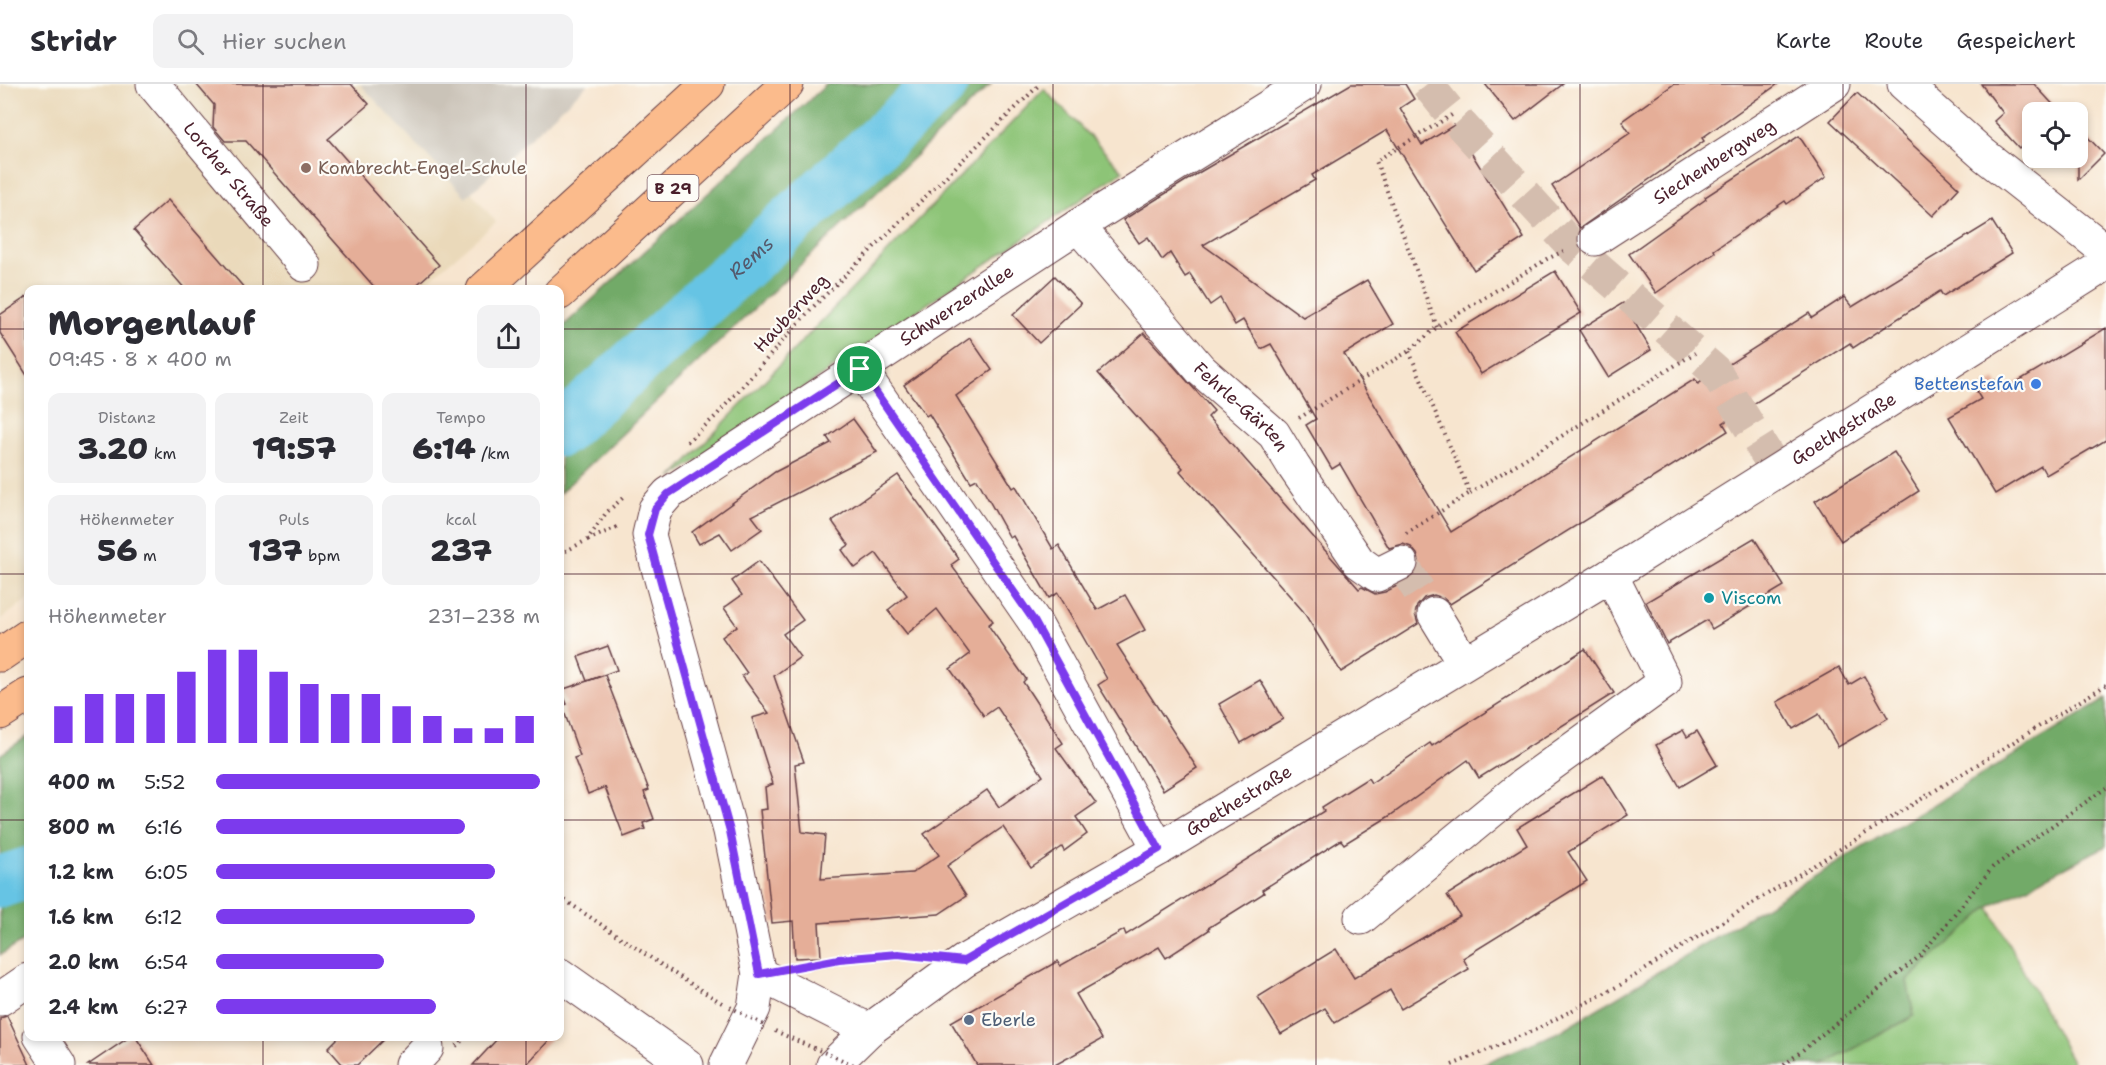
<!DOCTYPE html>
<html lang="de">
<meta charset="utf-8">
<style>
body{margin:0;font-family:"Shantell Sans",sans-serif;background:#f2f2f3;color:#2b2b33;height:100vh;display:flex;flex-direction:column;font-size:22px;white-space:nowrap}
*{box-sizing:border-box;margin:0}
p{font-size:20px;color:#7c7c81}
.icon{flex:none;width:33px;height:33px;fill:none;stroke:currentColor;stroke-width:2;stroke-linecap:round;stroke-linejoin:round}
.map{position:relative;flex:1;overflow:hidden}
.side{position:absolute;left:24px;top:201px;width:540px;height:756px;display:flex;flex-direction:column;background:#fff;border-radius:12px;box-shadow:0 3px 9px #0003}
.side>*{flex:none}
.tools{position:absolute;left:2022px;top:18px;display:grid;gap:12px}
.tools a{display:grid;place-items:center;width:66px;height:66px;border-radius:12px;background:#fff;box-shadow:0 3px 9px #0003;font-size:30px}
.pin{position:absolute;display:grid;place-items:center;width:51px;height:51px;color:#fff;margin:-26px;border:3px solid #fff;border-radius:50%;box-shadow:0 2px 6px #0007}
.round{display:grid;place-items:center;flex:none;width:63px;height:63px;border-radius:12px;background:#f2f2f3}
.summary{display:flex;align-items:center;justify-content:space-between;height:102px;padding:0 24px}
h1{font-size:33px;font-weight:800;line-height:45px}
.stats{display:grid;grid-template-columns:repeat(3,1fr);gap:9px;height:102px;padding:6px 24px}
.stats div{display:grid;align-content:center;border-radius:12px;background:#f2f2f3;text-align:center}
.stats b{font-size:30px;font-weight:800}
.stats small{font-size:16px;font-weight:400}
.stats p{font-size:16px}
.chart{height:168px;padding:12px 24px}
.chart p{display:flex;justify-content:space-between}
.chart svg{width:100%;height:108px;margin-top:6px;stroke:#7c3aed;stroke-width:6}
ul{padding:0 24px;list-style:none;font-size:20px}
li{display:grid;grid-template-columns:96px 72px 1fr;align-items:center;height:45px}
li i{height:15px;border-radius:8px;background:#7c3aed}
header{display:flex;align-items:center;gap:36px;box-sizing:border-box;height:84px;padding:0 30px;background:#fff;border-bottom:2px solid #e1e1e2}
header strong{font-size:28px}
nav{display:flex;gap:33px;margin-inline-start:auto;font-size:21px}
.search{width:420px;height:54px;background:#f2f2f3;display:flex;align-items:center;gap:15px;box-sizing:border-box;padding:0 21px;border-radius:12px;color:#7c7c81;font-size:22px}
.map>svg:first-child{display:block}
.built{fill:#ead9ba}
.industrial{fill:#cac3b8}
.green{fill:#8dc477;stroke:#6c7251;stroke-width:1.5}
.forest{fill:#72aa68;stroke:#5e644a;stroke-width:1.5}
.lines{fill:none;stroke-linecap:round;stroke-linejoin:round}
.river{stroke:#66c4e4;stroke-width:52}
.building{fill:#e5ae98}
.minor-tunnel{stroke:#d4bdae;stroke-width:33;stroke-dasharray:33 16;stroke-linecap:butt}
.minor-casing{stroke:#643d44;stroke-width:35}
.highway-casing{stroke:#643d44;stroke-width:35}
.path{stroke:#643d44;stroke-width:4;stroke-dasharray:1.5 4.5;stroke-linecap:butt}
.minor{stroke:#fff;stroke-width:33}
.highway{stroke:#fbbb8c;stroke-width:33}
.path-bridge{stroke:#643d44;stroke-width:4;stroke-dasharray:1.5 4.5;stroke-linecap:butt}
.route-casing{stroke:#fff;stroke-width:12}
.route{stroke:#7c3aed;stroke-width:8}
.grid{fill:none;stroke:#4a1f2b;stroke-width:1.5;stroke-opacity:0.55}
.education-dot{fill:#8d6e63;stroke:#fdfcf7;stroke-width:2}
.shop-dot{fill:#3f7fe0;stroke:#fdfcf7;stroke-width:2}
.culture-dot{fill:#0f9aa8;stroke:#fdfcf7;stroke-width:2}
.service-dot{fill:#5c6f8a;stroke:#fdfcf7;stroke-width:2}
.labels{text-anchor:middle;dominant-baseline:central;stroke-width:4.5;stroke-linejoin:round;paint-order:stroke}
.shield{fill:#fdfcf7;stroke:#806168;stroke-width:1.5}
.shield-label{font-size:16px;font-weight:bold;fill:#4a1f2b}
.street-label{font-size:18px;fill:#4a1f2b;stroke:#fdfcf7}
.education-label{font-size:18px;fill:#785e54;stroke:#fdfcf7;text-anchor:start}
.shop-label{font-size:18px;fill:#366cbe;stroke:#fdfcf7;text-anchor:end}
.culture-label{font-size:18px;fill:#0d838f;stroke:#fdfcf7;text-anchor:start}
.service-label{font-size:18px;fill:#4e5e75;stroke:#fdfcf7;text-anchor:start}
.water-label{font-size:20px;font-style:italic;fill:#54596c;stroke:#fdfcf7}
</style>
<header>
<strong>Stridr</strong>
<div class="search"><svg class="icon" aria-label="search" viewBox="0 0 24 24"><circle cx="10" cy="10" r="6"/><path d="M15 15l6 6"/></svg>Hier suchen</div>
<nav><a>Karte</a><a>Route</a><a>Gespeichert</a></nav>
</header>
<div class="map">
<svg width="2106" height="981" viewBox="0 0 2106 981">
<rect width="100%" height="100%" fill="#fdfcf7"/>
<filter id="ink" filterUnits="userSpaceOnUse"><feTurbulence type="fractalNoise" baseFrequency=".0167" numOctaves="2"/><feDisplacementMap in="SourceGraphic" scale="12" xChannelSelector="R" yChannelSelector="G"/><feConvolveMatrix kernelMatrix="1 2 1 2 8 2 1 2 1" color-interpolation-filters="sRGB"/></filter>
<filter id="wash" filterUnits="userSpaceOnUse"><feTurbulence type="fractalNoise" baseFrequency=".008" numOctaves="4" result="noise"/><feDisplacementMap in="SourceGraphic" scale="24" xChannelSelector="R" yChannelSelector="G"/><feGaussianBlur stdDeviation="1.35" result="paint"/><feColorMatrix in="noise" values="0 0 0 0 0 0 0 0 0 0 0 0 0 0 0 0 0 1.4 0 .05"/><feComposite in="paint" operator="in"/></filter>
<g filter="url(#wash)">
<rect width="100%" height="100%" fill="#f7e5cf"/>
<!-- built -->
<polygon class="built" points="0,0 383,0 496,138 418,205 28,206 28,515 0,536"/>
<!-- industrial -->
<polygon class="industrial" points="360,0 588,0 466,113"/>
<!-- green -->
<g class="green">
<polygon points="1044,5 1123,87 671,394"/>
<polygon points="1989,823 2074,981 1824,981 1832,975 1907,897"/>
</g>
<!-- forest -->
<g class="forest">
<polygon points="827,0 991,0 560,409 560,245"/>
<polygon points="2106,615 2106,762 1989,823 1907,897 1914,932 1824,981 1480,981 1561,947"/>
<polygon points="28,652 28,854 0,871 0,671"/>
</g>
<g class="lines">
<!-- river -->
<g class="river">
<path id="s1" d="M560 347 942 0"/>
<polyline points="0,798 28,789"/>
</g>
</g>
<g id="blocks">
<!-- building -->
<g class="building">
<polygon points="196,0 351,0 369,20 328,55 439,181 411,206 377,206 246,57 225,57 213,43 214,21"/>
<polygon points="1351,0 1405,0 1414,15 1400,24 1422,61 1454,41 1524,154 1474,186 1387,46 1312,91 1315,96 1203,161 1303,233 1367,196 1393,240 1344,270 1451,448 1695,295 1698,300 1809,229 1812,234 1844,213 1852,223 1992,137 2012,169 1943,212 1940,207 1853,264 1850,259 1723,339 1728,347 1450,520 1443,514 1434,511 1424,514 1417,522 1415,530 1418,540 1341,588 1303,527 1180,387 1183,384 1098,289 1144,249 1214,327 1208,333 1359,505 1362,503 1375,510 1385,508 1409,496 1416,490 1420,480 1417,470 1411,463 1403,460 1389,464 1340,380 1332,385 1306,341 1316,335 1271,260 1261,265 1243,236 1235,241 1220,214 1210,221 1190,190 1185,193 1170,169 1162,176 1148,153 1139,159 1123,136 1200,88"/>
<polygon points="1485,0 1563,0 1515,37"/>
<polygon points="1674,0 1778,0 1702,54 1704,57 1580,144 1552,102 1630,49 1622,37"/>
<polygon points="1981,0 2034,0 2060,28 2032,28 2032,52 2019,64 1994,37 2003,29"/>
<polygon points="1857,9 1959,104 1933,132 1830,37"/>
<polygon points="2078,43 2104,70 2078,96"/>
<polygon points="1799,52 1826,93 1787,120 1785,117 1714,166 1715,168 1656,209 1629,170 1706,115 1705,113"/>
<polygon points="168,116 246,206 186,206 134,146"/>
<polygon points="1555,187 1581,229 1481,290 1455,248"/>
<polygon points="1055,192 1081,220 1039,259 1013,231"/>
<polygon points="28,212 28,293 0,249 0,231"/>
<polygon points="1623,219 1651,266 1608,293 1579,246"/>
<polygon points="2106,244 2106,356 2046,391 2041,382 1995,410 1949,333 1981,315 1976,307 1995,296 2002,307"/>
<polygon points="970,254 992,286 956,312 1013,404 1016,402 1053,465 1059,461 1097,526 1125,511 1145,546 1117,561 1197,684 1163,706 1098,601 1107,595 1058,509 1049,514 1013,452 1010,454 977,395 971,398 929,330 926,332 904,301"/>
<polygon points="853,335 877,368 752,432 762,445 732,466 720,449 699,460 692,448 775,388 831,359 827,353"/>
<polygon points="1894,368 1919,407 1841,457 1815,417"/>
<polygon points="898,391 959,475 951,481 993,537 988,541 1026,595 1023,598 1063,659 1056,664 1096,719 1076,733 1087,750 1064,767 1062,763 1031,784 1003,743 947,782 966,812 939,830 819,839 821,873 795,874 793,837 772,839 760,726 767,725 765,703 773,700 752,634 769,629 742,592 747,589 722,553 737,542 724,524 742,511 732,497 759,477 803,536 783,550 800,573 774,592 804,678 795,680 802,748 825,751 821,795 912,789 939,771 924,750 987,706 999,723 1043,692 997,623 984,632 950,585 970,570 937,525 907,550 888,526 907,511 876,469 855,484 842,466 849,461 832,437"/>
<polygon points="1754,454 1784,502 1712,545 1707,536 1667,560 1646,518"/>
<polygon points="608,562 617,586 587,597 578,573"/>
<polygon points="1585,565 1614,609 1479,694 1468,676 1391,731 1344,760 1341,756 1262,806 1264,809 1208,844 1209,846 1166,874 1159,863 1076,910 1102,955 1055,981 977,981 951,938 1058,877 1060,882 1124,846 1126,851 1324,727 1322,723 1368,694 1371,699 1430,659 1432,662"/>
<polygon points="1839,583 1849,601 1864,592 1888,634 1838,663 1819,630 1793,645 1777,618"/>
<polygon points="605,591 649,706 644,708 654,735 643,739 645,745 624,753 605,703 588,710 574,674 580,672 562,622 567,620 561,606"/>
<polygon points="1260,596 1283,635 1241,659 1219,620"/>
<polygon points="1683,646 1687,653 1697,647 1717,681 1680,703 1656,661"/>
<polygon points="1603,691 1628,731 1568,768 1587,797 1463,874 1469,885 1401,925 1390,906 1335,939 1325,924 1281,950 1258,913 1336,865 1354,894 1460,832 1447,811 1527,761 1517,744"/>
<polygon points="7,932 30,981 0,981 0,934"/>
<polygon points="131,952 135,952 154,981 88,981"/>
<polygon points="340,952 387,952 357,981 343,981 328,964"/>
<polygon points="500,952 553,952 526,981 473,981"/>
</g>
</g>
</g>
<g filter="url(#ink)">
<use href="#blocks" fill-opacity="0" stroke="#643d44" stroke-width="1.5"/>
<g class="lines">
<!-- minor-tunnel -->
<g class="minor-tunnel">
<polyline points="1427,0 1452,31 1573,163 1715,287 1777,387"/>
<polyline points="1401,479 1434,530"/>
</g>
<defs>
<g id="minor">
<path id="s2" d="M153 0 304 181"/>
<polyline points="1904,0 1984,71 2106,167"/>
<path id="s3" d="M1078 142 1201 286 1274 350 1294 383 1359 478 1377 491 1401 479"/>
<path id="s4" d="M1595 155 1834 0"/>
<polyline points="860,285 1034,537 1159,765"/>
<polyline points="1434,530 1464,579"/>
<polyline points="1361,834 1523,701 1665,598 1611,491"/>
<polyline points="759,890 869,946"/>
<polyline points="560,891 687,981"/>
<polyline points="0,915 28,896"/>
<polyline points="40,952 59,981"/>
<polyline points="411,981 427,964"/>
<path id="s5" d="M726 981 754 924 759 890 730 747 649 451 655 425 668 410 1078 142 1305 0"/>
<path id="s6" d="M833 981 869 946 964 877 1159 765 1611 491 2106 180"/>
</g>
<g id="highway">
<polyline points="483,206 708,0"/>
<polyline points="560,209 787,0"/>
<polyline points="0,571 28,552"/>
<polyline points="0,629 28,611"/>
</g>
</defs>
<!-- minor casing -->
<use href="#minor" class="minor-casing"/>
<!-- highway casing -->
<use href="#highway" class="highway-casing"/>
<!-- path -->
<g class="path">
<polyline points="1437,243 1376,77 1452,31"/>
<polyline points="1299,334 1409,267 1437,243 1547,175 1566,166"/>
<polyline points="687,358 717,331 811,225 1040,0"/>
<polyline points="1470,409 1695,269"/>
<polyline points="1406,449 1470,409 1409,267"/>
<polyline points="588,456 619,442"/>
<polyline points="560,470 587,456 606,429 625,412"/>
<polyline points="560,813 678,892 722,919"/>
<path d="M810 880C846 874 883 868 919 872"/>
<polyline points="775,947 802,959"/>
<polyline points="456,962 467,952"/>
<polyline points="1452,981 1535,946 1620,901 2106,601"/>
<polyline points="1784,981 1920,872 1993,783 2106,704"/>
</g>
<!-- minor -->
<use href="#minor" class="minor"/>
<!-- highway -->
<use href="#highway" class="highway"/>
<!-- path-bridge -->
<g class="path-bridge">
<polyline points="730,923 764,941"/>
<polyline points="802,959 854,981"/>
</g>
</g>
</g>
<g class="lines" filter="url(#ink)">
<defs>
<polygon id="route" points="860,285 1034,537 1159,765 964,877 898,870 839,875 759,890 730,747 648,451 655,425 668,410"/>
</defs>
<!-- route casing -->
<use href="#route" class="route-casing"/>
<!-- route -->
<use href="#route" class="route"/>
</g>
<!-- grid -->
<path class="grid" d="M263 0V206M526 0V206M790 0V981M1053 0V981M1316 0V981M1580 0V981M1843 0V981M0 245H28M560 245H2106M0 490H28M560 490H2106M0 736H28M560 736H2106M263 952V981M526 952V981"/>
<!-- markers -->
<circle class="education-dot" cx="306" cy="84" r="6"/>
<circle class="shop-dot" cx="2036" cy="300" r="6"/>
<circle class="culture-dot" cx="1709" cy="514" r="6"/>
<circle class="service-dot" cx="969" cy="936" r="6"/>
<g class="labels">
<!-- shield labels -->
<rect class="shield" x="647.5" y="91" width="51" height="26" rx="4.5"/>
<g class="shield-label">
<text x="673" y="104">B 29</text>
</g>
<!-- street labels -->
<g class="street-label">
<text stroke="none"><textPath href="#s4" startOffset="142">Siechenbergweg</textPath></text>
<text stroke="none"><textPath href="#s2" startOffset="118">Lorcher Straße</textPath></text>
<text stroke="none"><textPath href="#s5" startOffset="942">Schwerzerallee</textPath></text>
<text transform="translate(791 229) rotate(-47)">Hauberweg</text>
<text stroke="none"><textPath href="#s3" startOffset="244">Fehrle-Gärten</textPath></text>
<text stroke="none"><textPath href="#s6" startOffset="1196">Goethestraße</textPath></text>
<text stroke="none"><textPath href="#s6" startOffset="486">Goethestraße</textPath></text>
</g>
<!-- education labels -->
<g class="education-label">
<text x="318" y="84">Kombrecht-Engel-Schule</text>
</g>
<!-- shop labels -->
<g class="shop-label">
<text x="2024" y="300">Bettenstefan</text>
</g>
<!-- culture labels -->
<g class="culture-label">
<text x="1721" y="514">Viscom</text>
</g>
<!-- service labels -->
<g class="service-label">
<text x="981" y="936">Eberle</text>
</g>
<!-- water labels -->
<g class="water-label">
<text stroke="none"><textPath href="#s1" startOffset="258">Rems</textPath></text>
</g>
</g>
</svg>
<div class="tools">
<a><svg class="icon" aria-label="locate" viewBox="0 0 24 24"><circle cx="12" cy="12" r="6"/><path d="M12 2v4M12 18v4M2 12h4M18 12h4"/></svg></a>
</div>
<div class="pin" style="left:860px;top:285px;background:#1e9e55"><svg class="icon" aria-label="arrive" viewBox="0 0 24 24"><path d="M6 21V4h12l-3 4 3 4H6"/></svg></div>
<section class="side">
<div class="summary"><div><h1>Morgenlauf</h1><p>09:45 · 8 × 400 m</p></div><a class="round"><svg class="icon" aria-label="share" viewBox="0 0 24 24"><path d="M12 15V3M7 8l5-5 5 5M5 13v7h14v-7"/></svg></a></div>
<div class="stats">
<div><p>Distanz</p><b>3.20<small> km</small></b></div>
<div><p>Zeit</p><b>19:57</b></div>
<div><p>Tempo</p><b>6:14<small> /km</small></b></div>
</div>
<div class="stats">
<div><p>Höhenmeter</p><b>56<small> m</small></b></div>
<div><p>Puls</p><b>137<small> bpm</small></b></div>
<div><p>kcal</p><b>237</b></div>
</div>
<div class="chart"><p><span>Höhenmeter</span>231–238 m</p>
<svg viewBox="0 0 160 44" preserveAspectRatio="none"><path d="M5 44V29M15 44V24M25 44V24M35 44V24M45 44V15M55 44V6M65 44V6M75 44V15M85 44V20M95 44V24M105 44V24M115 44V29M125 44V33M135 44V38M145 44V38M155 44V33"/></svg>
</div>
<ul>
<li><b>400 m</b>5:52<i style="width:100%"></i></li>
<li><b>800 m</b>6:16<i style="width:77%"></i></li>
<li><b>1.2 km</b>6:05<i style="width:86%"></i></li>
<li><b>1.6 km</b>6:12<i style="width:80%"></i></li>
<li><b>2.0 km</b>6:54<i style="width:52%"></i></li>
<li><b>2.4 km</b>6:27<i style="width:68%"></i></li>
</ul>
</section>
</div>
